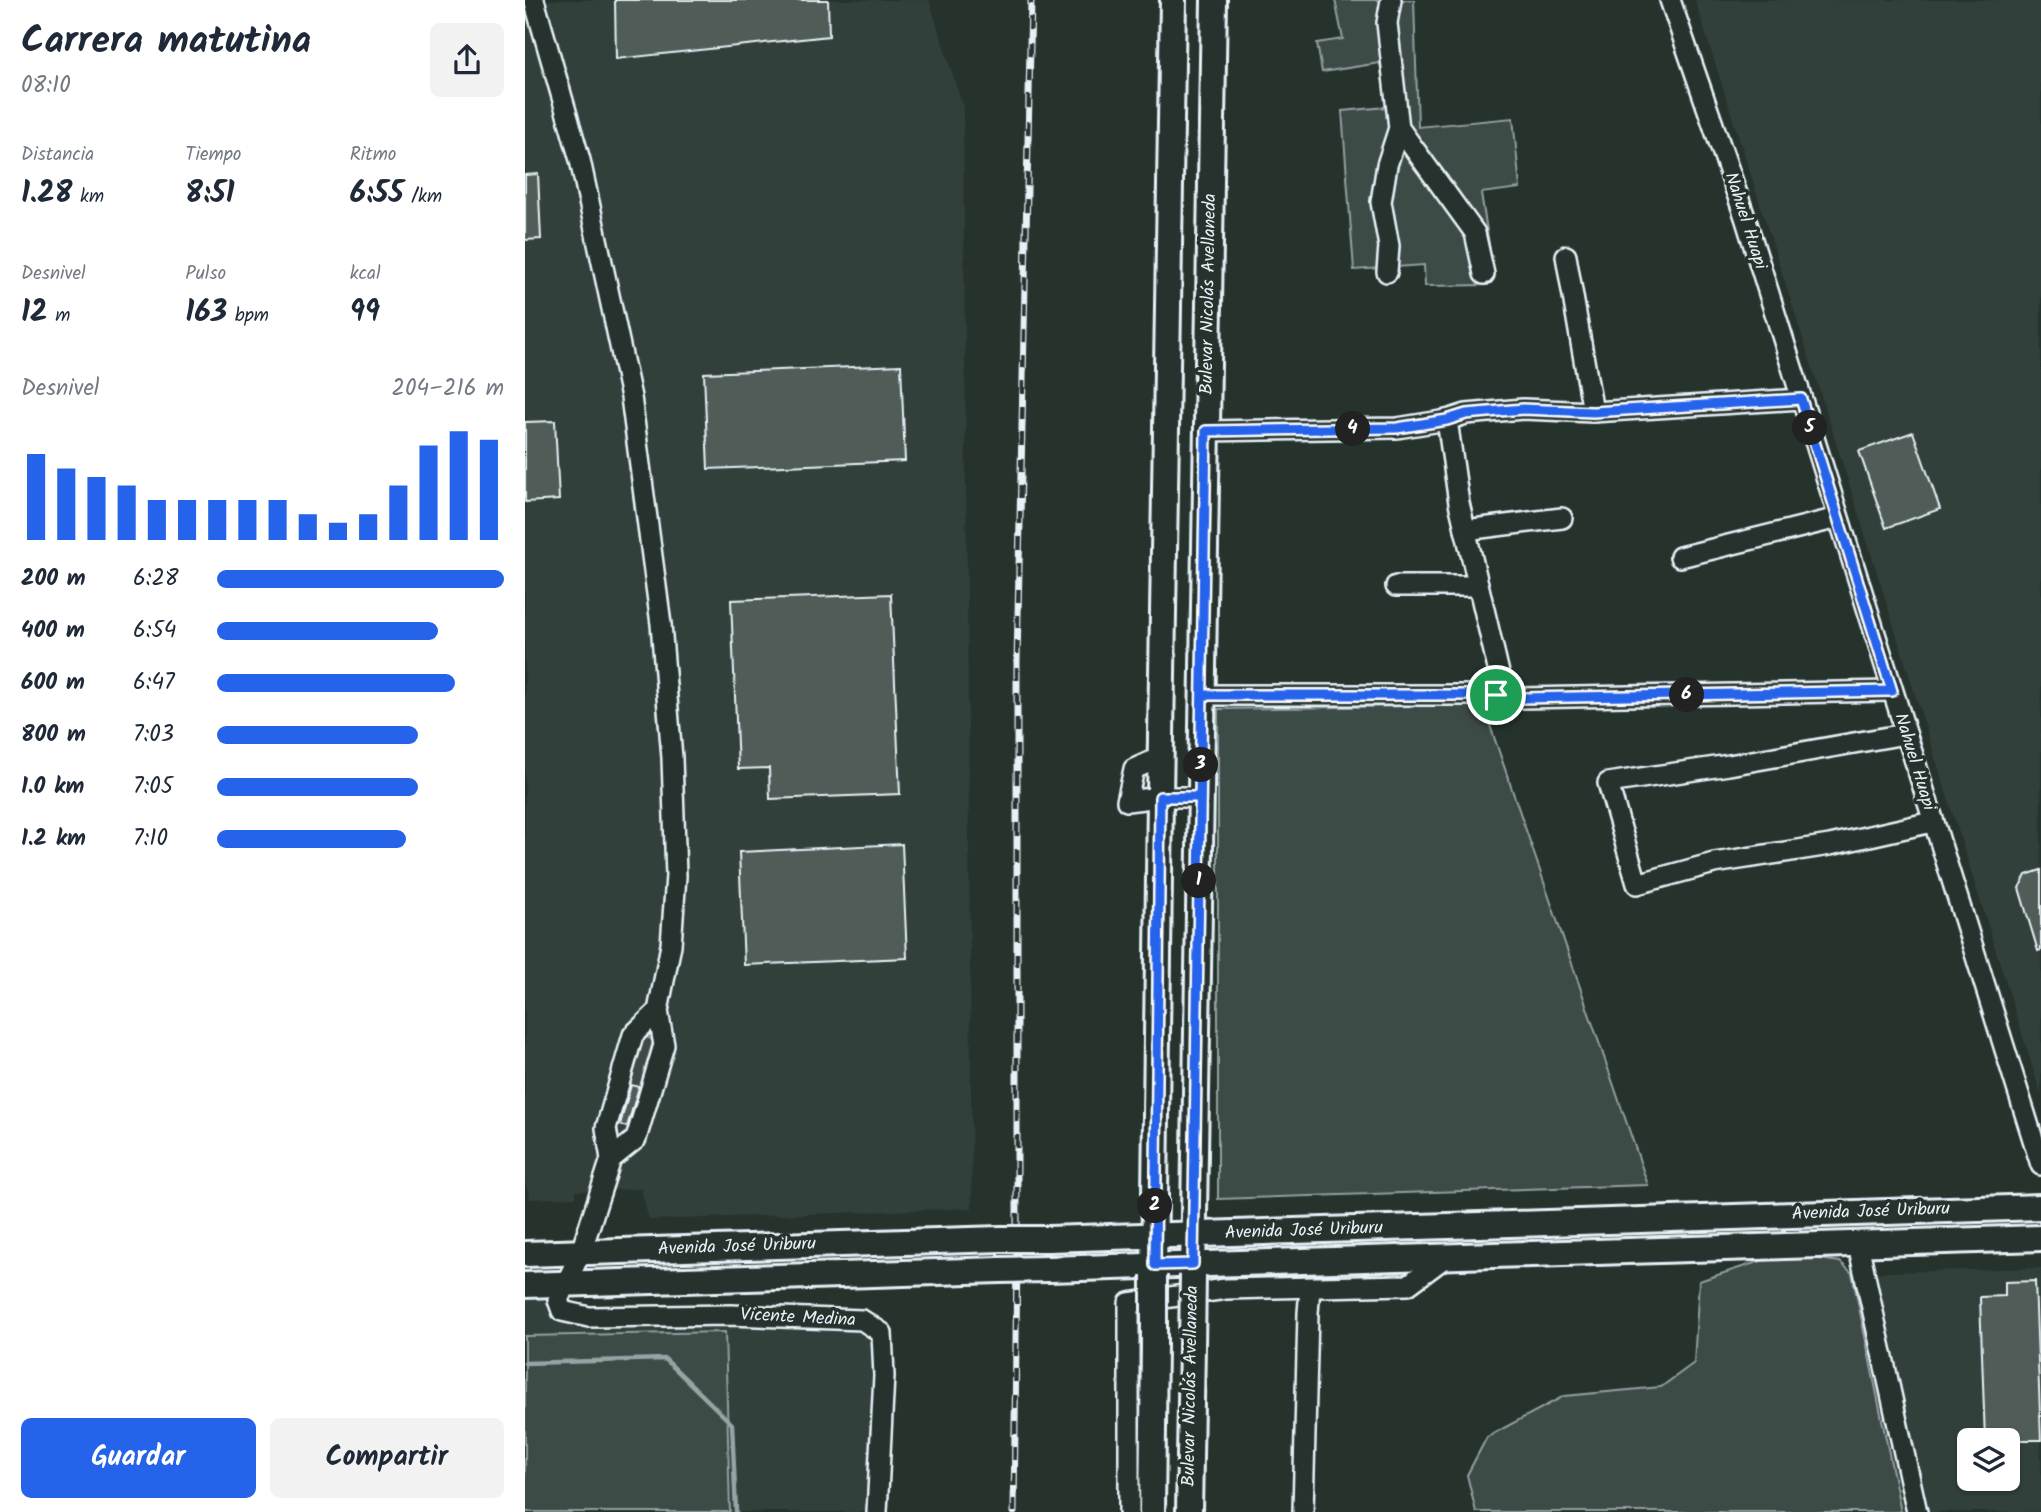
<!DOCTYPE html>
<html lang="es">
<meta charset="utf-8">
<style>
body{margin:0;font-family:Kalam,sans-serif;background:#f2f2f3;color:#1f2937;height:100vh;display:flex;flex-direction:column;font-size:26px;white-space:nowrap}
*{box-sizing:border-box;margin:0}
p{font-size:23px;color:#747a83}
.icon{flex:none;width:38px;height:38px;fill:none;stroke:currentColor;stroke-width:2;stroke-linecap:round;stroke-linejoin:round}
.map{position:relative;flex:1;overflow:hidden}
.side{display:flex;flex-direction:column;background:#fff;width:525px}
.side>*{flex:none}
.buttons{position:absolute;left:1432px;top:1428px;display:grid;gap:14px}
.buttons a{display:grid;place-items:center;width:63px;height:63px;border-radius:10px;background:#fff;box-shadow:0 2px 5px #0004;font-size:35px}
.pin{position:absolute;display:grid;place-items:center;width:60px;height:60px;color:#fff;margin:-30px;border:4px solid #fff;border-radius:50%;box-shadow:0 2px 7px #0007}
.km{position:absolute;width:35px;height:35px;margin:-18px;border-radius:50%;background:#222;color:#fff;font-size:19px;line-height:35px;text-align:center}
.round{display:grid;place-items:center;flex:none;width:74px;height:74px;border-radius:10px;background:#f2f2f3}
.headline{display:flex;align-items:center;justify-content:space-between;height:119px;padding:0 21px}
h1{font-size:38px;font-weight:800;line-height:52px}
.figures{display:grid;grid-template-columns:repeat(3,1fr);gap:10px;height:119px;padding:7px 21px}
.figures div{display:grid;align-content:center}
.figures b{font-size:30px;font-weight:800}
.figures small{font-size:19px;font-weight:400}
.figures p{font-size:19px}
.chart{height:196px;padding:14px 21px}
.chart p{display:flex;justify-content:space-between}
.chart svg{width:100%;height:126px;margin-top:7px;stroke:#2563eb;stroke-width:6}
.button{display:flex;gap:14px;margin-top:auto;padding:14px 21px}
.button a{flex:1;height:80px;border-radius:10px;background:#2563eb;color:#fff;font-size:28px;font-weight:800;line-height:80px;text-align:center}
.button a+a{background:#f2f2f3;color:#1f2937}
ul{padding:0 21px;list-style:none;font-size:23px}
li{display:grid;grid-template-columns:112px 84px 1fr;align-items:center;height:52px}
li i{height:18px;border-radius:9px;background:#2563eb}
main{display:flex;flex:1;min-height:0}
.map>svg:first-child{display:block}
.built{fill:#333f3a;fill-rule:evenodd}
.green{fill:#3e4b47;stroke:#939ea0;stroke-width:2}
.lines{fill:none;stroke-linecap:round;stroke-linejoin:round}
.stream{stroke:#98a3a5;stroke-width:4.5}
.building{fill:#505c59;stroke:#e8f1f8;stroke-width:2}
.minor-casing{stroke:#e8f1f8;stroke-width:24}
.major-casing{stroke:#e8f1f8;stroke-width:30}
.minor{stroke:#26332d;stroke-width:19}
.major{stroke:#26332d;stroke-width:24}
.rail-casing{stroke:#e8f1f8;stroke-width:7}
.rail{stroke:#26332d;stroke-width:4.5;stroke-dasharray:13;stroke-linecap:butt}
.major-bridge-casing{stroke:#e8f1f8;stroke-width:30;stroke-linecap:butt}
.major-bridge{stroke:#26332d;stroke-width:24}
.route-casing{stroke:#fff;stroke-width:14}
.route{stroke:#2563eb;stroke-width:9}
.labels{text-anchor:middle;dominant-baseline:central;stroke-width:7;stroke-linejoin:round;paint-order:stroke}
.street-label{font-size:18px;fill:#e8f1f8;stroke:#26332d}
</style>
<main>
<section class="side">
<div class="headline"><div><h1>Carrera matutina</h1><p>08:10</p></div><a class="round"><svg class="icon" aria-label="share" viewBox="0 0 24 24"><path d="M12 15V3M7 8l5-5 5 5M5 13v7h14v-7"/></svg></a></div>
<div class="figures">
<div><p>Distancia</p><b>1.28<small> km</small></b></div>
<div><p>Tiempo</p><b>8:51</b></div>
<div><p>Ritmo</p><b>6:55<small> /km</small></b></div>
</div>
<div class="figures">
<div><p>Desnivel</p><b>12<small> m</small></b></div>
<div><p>Pulso</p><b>163<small> bpm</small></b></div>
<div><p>kcal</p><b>99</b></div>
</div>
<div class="chart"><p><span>Desnivel</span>204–216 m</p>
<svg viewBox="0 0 160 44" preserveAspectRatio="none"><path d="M5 44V14M15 44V19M25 44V22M35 44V25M45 44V30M55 44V30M65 44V30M75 44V30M85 44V30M95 44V35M105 44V38M115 44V35M125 44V25M135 44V11M145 44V6M155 44V9"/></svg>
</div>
<ul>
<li><b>200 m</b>6:28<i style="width:100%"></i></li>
<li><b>400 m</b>6:54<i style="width:77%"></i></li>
<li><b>600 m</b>6:47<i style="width:83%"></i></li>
<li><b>800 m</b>7:03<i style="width:70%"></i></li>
<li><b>1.0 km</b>7:05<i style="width:70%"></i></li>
<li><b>1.2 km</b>7:10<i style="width:66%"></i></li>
</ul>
<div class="button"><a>Guardar</a><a>Compartir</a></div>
</section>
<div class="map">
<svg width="1516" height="1512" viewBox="0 0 1516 1512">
<rect width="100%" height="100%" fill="#26332d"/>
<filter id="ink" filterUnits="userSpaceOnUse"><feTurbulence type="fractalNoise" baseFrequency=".0143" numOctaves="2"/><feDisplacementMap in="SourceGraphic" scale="14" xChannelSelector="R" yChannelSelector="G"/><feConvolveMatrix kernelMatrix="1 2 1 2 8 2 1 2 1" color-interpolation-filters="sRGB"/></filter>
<g filter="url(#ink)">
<!-- built -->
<g class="built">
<polygon points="0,0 404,0 438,107 447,1208 124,1220 116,1189 51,1191 51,1197 5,1199 0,1181"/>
<polygon points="1170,0 1516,0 1516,1094 1309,436"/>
<path d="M1516 1268V1512H1376L1327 1273ZM1444 1440H1482V1479H1444Z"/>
<polygon points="40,1284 37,1311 337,1320 357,1333 352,1512 0,1512 0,1285"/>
</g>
<!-- green -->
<g class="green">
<polygon points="810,0 889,0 893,127 988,118 995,188 956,193 968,269 963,285 900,286 899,265 829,270 817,111 862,107 855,63 797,72 792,43 818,39"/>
<polygon points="958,705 1123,1185 693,1199 693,709"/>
<polygon points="123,1037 128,1041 115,1088 105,1085 119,1038"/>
<polygon points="1272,1256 1315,1262 1327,1273 1376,1512 951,1512 942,1475 962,1437 1039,1396 1136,1387 1169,1363 1174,1281 1239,1260"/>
<polygon points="200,1332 205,1512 0,1512 0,1336"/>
</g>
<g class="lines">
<!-- stream -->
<polyline class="stream" points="0,1363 140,1359 207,1424 211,1512"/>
</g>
<!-- building -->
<g class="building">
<polygon points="90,0 303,0 304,36 91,59"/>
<polygon points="13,174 16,239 0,240 0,175"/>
<polygon points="376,365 380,461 183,469 179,373"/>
<polygon points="30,421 34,500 0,502 0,422"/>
<polygon points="1388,432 1415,509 1361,528 1334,451"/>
<polygon points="366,594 375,794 245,799 244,768 213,769 206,600"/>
<polygon points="377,844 382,958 219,965 214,852"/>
<polygon points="1516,870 1516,950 1513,951 1494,888 1501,875"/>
<polygon points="106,1085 114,1087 102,1127 95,1125"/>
<polygon points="1510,1281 1516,1440 1460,1440 1455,1297 1480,1296 1480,1282"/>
</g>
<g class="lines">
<defs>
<g id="minor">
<polyline points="9,0 55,160 106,397 136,624 147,758 151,876 146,945 133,1011 139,1045 111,1139 86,1159"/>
<polyline points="866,0 862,23 874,128 950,233 959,274"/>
<polyline points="1145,0 1220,217 1516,1165"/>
<polyline points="1041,256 1068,412"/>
<polyline points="862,272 864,246 856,202 862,165 874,128"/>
<polyline points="922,420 934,503 974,673 971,695"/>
<polyline points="681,431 872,428 922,420 941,414 998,409 1068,412 1276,399"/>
<polyline points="940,530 1037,518"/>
<polyline points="1155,557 1313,518"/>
<polyline points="871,586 953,586"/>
<polyline points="677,695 971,695 996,698 1367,691"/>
<polyline points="1380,734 1204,765 1083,783 1112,884 1189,863 1305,845 1407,822"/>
<polyline points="636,757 609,769 602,801 635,797 675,797"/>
<polyline points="133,1011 108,1035 81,1128 86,1159 56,1252 33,1300 37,1311 64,1317 205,1315 337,1320 357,1333 359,1376 352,1512"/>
<polyline points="1333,1244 1392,1512"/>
<polyline points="604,1512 604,1303 701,1289 883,1285 922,1256"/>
<polyline points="778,1512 783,1313 785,1288"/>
</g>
<g id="major">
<polyline points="523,1239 1516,1207"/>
<polyline points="0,1254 476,1239"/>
<polyline points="524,1269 1516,1238"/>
<polyline points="629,1275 635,797 648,0"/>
<polyline points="668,1275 689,0"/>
<polyline points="0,1285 475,1270"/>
<polyline points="627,1512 629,1346"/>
<polyline points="664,1512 667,1347"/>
</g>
</defs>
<!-- minor casing -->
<use href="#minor" class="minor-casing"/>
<!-- major casing -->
<use href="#major" class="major-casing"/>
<!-- minor -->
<use href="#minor" class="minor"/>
<!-- major -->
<use href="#major" class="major"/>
<defs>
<polyline id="rail" points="489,1512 492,1255 492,663 506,0"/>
</defs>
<!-- rail casing -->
<use href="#rail" class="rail-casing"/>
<!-- rail -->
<use href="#rail" class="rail"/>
<defs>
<g id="major-bridge">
<polyline points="476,1239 523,1239"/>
<polyline points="475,1270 524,1269"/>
<polyline points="629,1346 629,1275"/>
<polyline points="667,1347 668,1275"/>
</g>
</defs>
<!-- major-bridge casing -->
<use href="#major-bridge" class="major-bridge-casing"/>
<!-- major-bridge -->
<use href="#major-bridge" class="major-bridge"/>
</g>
</g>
<g class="lines" filter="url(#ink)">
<defs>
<path id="route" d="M971 695H677L668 1264 630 1265 635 797H675C677 675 679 553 681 431L872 428 922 420 941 414 998 409 1068 412 1276 399 1367 691 996 698 971 695"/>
</defs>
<!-- route casing -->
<use href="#route" class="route-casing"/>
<!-- route -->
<use href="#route" class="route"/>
</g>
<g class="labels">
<!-- street labels -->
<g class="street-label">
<text transform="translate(1220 221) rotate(72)">Nahuel Huapi</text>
<text transform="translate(684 294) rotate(-89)">Bulevar Nicolás Avellaneda</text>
<text transform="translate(1389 762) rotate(73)">Nahuel Huapi</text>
<text transform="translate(1346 1212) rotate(-2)">Avenida José Uriburu</text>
<text transform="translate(779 1231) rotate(-2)">Avenida José Uriburu</text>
<text transform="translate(212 1247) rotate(-2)">Avenida José Uriburu</text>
<text transform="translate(273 1318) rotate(3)">Vicente Medina</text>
<text transform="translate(666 1386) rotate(-89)">Bulevar Nicolás Avellaneda</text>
</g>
</g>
</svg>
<div class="buttons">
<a><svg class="icon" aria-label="layers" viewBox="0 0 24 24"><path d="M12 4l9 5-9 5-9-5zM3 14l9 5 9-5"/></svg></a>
</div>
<div class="pin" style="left:971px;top:695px;background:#1e9e55"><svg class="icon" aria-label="arrive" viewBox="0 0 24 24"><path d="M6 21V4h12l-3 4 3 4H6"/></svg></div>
<b class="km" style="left:674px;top:881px">1</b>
<b class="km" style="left:630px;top:1206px">2</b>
<b class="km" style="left:676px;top:765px">3</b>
<b class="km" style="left:828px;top:429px">4</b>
<b class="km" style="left:1285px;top:428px">5</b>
<b class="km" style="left:1162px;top:695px">6</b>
</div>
</main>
